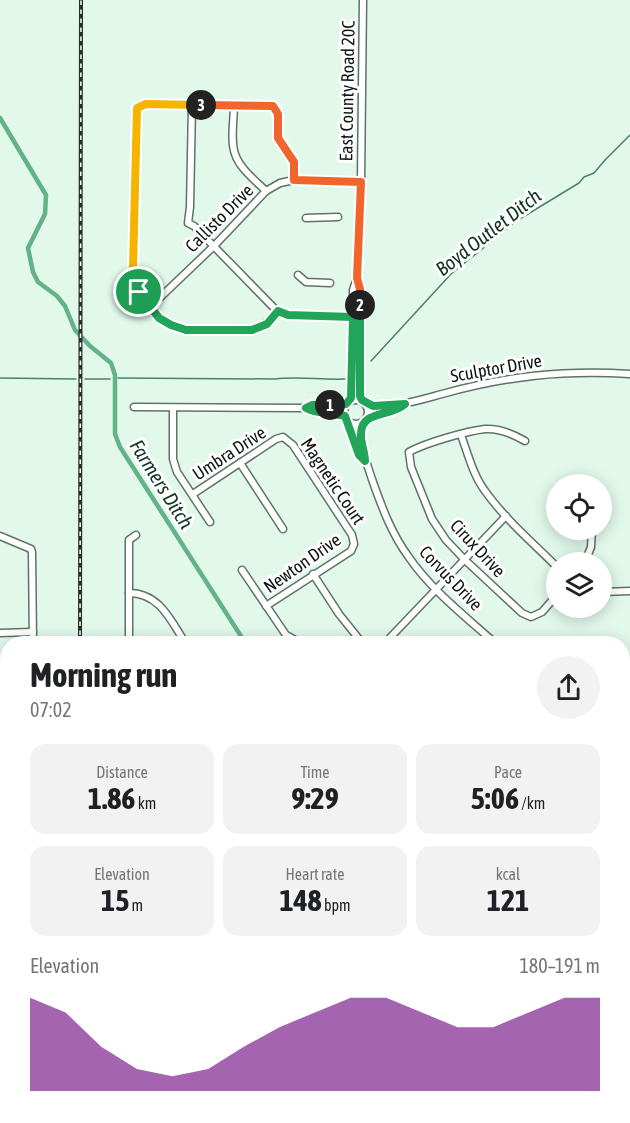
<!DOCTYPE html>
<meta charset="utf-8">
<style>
body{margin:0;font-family:"Asap Condensed",sans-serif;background:#f2f2f2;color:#202124;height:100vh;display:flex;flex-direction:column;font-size:22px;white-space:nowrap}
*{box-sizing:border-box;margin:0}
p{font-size:20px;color:#757577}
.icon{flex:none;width:33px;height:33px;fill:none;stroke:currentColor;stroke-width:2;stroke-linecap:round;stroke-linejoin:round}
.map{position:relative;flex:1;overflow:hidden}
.sheet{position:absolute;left:0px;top:636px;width:630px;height:488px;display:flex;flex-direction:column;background:#fff;border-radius:24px 24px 0 0;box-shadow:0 3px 15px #0003}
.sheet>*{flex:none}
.buttons{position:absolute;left:546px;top:474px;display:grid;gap:12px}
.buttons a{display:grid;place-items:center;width:66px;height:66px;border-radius:50%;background:#fff;box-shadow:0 3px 15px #0003;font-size:30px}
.pin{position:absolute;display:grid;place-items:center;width:51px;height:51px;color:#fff;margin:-26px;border:3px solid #fff;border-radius:50%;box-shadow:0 2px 6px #0007}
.km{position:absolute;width:30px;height:30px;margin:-15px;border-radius:50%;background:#222;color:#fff;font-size:16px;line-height:30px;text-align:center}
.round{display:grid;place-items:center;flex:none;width:63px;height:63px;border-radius:32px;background:#f2f2f2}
.summary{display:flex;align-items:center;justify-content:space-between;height:102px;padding:0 30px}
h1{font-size:33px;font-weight:700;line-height:45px}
.stats{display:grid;grid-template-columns:repeat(3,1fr);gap:9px;height:102px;padding:6px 30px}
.stats div{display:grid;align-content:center;border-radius:15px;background:#f2f2f2;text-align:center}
.stats b{font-size:30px;font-weight:700}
.stats small{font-size:16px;font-weight:400}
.stats p{font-size:16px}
.chart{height:168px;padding:12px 30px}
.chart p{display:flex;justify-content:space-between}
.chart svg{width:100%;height:108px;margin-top:6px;fill:#80238f;opacity:.7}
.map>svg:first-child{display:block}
.built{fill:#cfeddb}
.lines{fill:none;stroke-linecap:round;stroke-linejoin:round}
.stream{stroke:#498364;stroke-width:1.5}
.canal{stroke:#63b288;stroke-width:4.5}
.minor-casing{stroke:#5f7368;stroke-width:9}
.minor{stroke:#fff;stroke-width:6}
.rail-casing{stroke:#27312a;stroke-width:4}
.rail{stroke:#fefefe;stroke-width:1.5;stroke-dasharray:4.5;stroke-linecap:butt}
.split-1-casing{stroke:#fff;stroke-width:12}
.split-2-casing{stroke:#fff;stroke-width:12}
.split-3-casing{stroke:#fff;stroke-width:12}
.split-4-casing{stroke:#fff;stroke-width:12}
.split-1{stroke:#22a559;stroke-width:8}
.split-2{stroke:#22a559;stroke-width:8}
.split-3{stroke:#f0652b;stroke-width:8}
.split-4{stroke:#f5b400;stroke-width:8}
.labels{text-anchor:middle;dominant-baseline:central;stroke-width:6;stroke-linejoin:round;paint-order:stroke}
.street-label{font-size:18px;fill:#0d1510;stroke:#fefefe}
.water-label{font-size:20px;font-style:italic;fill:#113423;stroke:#fefefe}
</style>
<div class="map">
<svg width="630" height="1123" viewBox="0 0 630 1123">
<rect width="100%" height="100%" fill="#e1f8ea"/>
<!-- built -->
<polygon class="built" points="0,923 7,923 8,1077 0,1077"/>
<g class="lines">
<!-- stream -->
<g class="stream">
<polyline points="371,361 451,274 518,220 579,183 584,177 594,173 605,160 630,135"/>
<polyline points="0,378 76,379"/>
<path d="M118 378 275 379C296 376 322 380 345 379"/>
<polyline points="85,379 110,379"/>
</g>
<!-- canal -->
<g class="canal">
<polyline points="0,118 46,195 45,214 28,248 33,272 38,282 57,296 65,306 75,330 90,346 111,363 115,375 115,434 120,447 246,644"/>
<polyline points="595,1123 595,1116"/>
</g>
<defs>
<g id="minor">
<polyline points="192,105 190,207 188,223 194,226 277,311 288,315 353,317"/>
<path d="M234 105C234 120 230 140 235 154 240 169 256 181 266 191"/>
<polyline points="306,218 338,217"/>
<polyline points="298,275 306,282 330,283"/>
<polyline points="357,279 360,289 360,396 362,400"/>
<polyline points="149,308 214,246 266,191 280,183 294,180 361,182"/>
<path d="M277 311C260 334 246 330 220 330 209 330 198 331 187 330 156 326 137 297 133 268L137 108 146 104 273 106 278 114V137L294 162V180"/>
<circle cx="356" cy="412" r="12"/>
<polyline points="349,401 352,390 353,290 357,278 361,182 363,0"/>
<path d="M365 403C383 412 423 399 442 394 506 376 563 370 630 374"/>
<path d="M134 407 305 408C317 414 332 413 344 416"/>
<polyline points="173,408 173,459 177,472 210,522"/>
<polyline points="305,408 312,405 346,404"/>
<polyline points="367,418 398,410 405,404"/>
<polyline points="347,421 359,455 365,461"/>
<path d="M363 422C359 444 367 465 374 485 383 510 392 534 408 556 431 590 465 616 496 644"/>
<path d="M461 435C468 454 473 475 485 491 505 519 532 542 556 566"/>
<path d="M525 441C513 434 499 428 485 429 467 431 425 443 409 452L411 467 432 519 446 540 465 560 522 613 531 617 542 612 556 596"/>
<polyline points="240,463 283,529"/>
<polyline points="193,494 276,439 283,437 293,445 352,535 354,544 351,551 266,606"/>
<polyline points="0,536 31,549 32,552 33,644"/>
<polyline points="585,562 591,547 592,530"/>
<polyline points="242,570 286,635 297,641"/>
<polyline points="313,574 339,614 363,644"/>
<polyline points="602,592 630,591"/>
<path d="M129 593C160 593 171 621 186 644"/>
<polyline points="0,633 33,632"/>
<polyline points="129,644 129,540 136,535"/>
<polyline points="384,644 506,516"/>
<polyline points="0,690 8,690"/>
<polyline points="622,699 630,686"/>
<polyline points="0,746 8,746"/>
<polyline points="622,794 630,820"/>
<polyline points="622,985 630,985"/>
<polyline points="0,1078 8,1078"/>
<polyline points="119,1116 119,1123"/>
<polyline points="152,1116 159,1119 251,1120 258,1119 259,1116"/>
<polyline points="391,1122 501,1123"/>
<polyline points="13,1123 13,1116"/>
</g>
</defs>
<!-- minor casing -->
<use href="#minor" class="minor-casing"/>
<!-- minor -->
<use href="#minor" class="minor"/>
<defs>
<g id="rail">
<polyline points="80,644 81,0"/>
<polyline points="78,1116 78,1123"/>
</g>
</defs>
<!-- rail casing -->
<use href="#rail" class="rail-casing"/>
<!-- rail -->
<use href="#rail" class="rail"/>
</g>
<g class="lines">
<defs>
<polyline id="split-1" points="139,292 159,318 171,325 186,330 252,330 267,324 278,311 288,315 353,317 351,398 346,404 330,405"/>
<path id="split-2" d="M330 405H312L306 408C317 414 332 413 345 416L359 455 365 461C365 452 360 442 361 433 362 410 391 417 405 404L373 406 362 400 360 396V305"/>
<polyline id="split-3" points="201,105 273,106 278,114 278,138 294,162 294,180 361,182 357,278 360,289 360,305"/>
<polyline id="split-4" points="139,292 133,268 137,108 146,104 201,105"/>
</defs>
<!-- split-1 casing -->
<use href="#split-1" class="split-1-casing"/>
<!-- split-2 casing -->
<use href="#split-2" class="split-2-casing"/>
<!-- split-3 casing -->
<use href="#split-3" class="split-3-casing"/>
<!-- split-4 casing -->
<use href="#split-4" class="split-4-casing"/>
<!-- split-1 -->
<use href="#split-1" class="split-1"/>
<!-- split-2 -->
<use href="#split-2" class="split-2"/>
<!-- split-3 -->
<use href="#split-3" class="split-3"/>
<!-- split-4 -->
<use href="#split-4" class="split-4"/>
</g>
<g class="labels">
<!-- street labels -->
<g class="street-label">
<text transform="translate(347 91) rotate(-89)">East County Road 20C</text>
<text transform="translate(219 218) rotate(-45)">Callisto Drive</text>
<text transform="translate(496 368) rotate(-10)">Sculptor Drive</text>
<text transform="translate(229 453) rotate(-33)">Umbra Drive</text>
<text transform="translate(333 481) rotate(56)">Magnetic Court</text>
<text transform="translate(478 548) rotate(47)">Cirux Drive</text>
<text transform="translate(302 563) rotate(-35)">Newton Drive</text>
<text transform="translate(451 578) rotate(46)">Corvus Drive</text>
</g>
<!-- water labels -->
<g class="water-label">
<text transform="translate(488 232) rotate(-38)">Boyd Outlet Ditch</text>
<text transform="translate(162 484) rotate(58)">Farmers Ditch</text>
</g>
</g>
</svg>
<div class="buttons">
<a><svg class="icon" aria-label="locate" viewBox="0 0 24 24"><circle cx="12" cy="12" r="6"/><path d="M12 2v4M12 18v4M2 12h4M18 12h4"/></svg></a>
<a><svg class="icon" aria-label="layers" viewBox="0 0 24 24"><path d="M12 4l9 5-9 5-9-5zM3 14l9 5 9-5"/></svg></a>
</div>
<div class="pin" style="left:139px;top:292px;background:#1e9e55"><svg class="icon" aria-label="arrive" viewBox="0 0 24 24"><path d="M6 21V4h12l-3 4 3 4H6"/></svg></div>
<b class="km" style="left:330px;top:405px">1</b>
<b class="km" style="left:360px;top:305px">2</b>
<b class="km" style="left:201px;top:105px">3</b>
<section class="sheet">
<div class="summary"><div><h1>Morning run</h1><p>07:02</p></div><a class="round"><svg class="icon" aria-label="share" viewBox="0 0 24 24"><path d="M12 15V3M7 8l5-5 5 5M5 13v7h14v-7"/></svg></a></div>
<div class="stats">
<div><p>Distance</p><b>1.86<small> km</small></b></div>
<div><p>Time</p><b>9:29</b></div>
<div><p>Pace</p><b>5:06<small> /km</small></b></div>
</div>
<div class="stats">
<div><p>Elevation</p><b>15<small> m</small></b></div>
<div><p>Heart rate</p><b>148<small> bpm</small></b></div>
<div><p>kcal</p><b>121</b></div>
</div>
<div class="chart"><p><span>Elevation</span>180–191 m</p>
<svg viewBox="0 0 160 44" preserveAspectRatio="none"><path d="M0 44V6L10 12L20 26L30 35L40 38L50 35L60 26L70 18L80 12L90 6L100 6L110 12L120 18L130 18L140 12L150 6L160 6V44z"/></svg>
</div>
</section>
</div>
